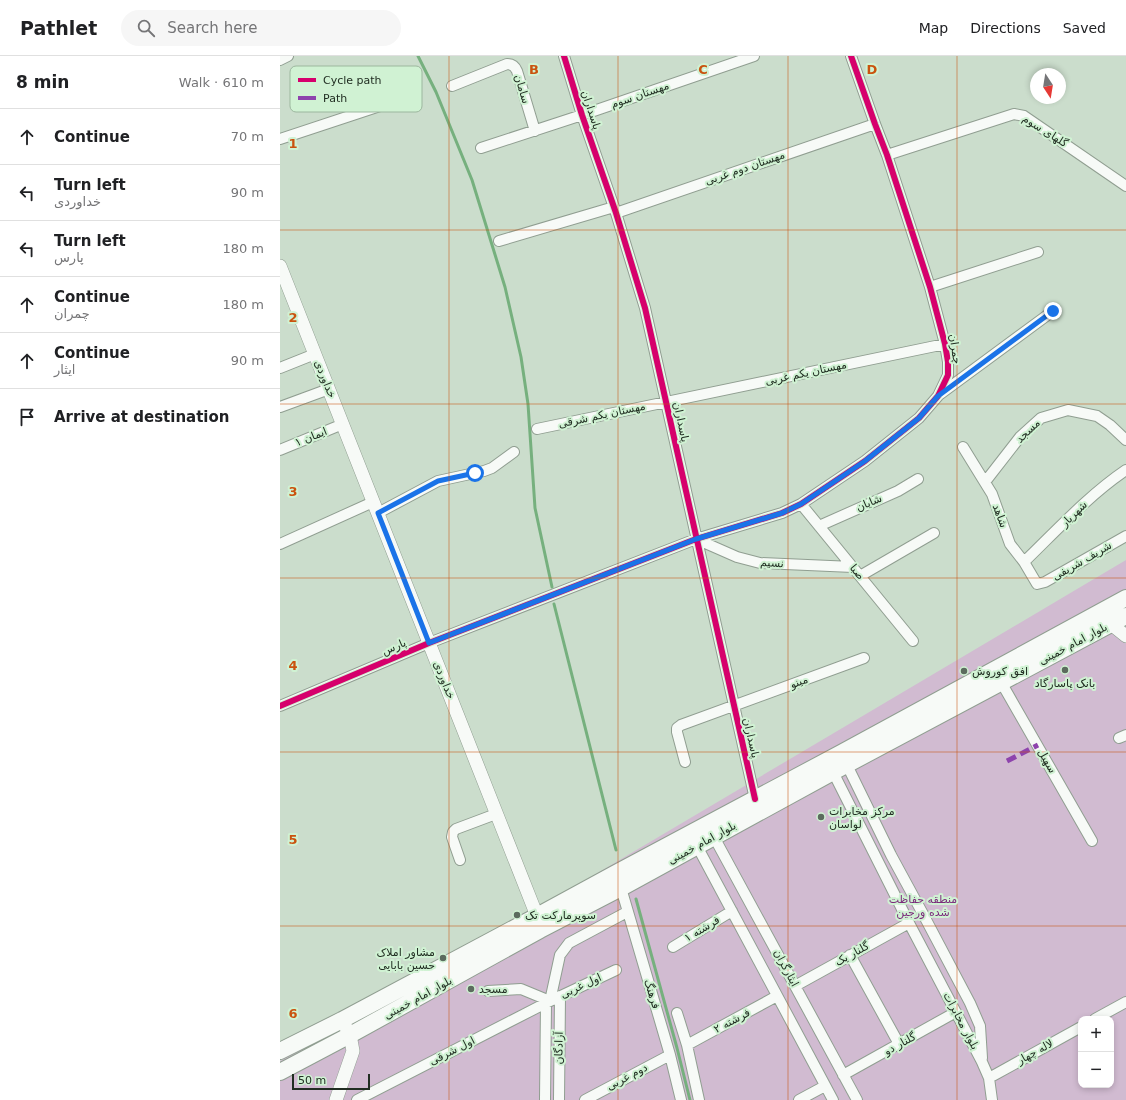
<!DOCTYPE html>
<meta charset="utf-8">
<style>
:root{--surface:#fff;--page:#f6f6f6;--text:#202124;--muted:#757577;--line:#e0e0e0}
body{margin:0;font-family:"DejaVu Sans",Vazirmatn,sans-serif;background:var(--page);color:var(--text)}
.controls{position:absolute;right:12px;bottom:12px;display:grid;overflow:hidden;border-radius:8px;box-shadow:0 2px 6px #0003}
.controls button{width:36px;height:36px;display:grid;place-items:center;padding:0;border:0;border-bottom:1px solid var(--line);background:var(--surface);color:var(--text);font:20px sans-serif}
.compass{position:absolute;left:750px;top:12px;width:36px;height:36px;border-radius:50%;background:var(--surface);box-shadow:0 2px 6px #0003;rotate:168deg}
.scale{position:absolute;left:12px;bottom:10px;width:78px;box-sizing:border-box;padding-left:4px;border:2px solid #212e22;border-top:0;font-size:11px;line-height:14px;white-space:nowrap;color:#212e22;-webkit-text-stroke:3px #d0f2d3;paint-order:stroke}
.stop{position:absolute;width:12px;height:12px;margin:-9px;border:3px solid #1a73e8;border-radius:50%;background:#fff}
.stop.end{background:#1a73e8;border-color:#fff;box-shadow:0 1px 4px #0008}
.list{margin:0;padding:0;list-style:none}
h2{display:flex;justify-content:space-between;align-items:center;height:52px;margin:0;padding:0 16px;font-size:17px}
h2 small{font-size:13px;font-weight:400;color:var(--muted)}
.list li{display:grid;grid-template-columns:26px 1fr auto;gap:12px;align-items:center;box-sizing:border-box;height:56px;padding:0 16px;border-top:1px solid var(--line)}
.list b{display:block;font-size:15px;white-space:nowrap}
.list p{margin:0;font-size:13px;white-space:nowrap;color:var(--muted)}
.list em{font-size:13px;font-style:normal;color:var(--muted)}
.icon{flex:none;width:22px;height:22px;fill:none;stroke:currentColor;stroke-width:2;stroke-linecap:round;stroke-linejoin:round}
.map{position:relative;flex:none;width:846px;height:1044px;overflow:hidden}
header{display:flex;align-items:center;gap:24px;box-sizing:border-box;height:56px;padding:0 20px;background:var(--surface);border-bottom:1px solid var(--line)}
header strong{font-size:19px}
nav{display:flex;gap:22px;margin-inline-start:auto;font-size:14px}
.search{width:280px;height:36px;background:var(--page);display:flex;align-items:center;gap:10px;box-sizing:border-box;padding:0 14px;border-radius:22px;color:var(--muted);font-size:15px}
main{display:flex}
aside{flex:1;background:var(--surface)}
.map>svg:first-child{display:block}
.green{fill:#d1bbd1;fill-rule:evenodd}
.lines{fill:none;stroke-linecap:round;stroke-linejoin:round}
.stream{stroke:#76b07e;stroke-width:3}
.minor-casing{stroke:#909e91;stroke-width:12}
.tertiary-casing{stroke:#909e91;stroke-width:14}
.primary-casing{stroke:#909e91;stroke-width:18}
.minor{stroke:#f7faf7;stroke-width:10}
.tertiary{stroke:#f7faf7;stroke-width:13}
.primary{stroke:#f7faf7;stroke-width:16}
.quiet{stroke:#8e44ad;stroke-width:5;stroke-dasharray:10 5;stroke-linecap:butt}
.cycleway-casing{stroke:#d0f2d3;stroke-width:8}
.cycleway{stroke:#d6006c;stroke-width:6}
.route{stroke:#1a73e8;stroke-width:5}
.grid{fill:none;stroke:#ca530f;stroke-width:1;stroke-opacity:0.55}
.poi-dot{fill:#5c6b5e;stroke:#d0f2d3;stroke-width:1.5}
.labels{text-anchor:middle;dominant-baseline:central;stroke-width:4;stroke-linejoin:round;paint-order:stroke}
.street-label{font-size:11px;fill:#212e22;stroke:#d0f2d3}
.poi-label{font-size:11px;fill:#212e22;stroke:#d0f2d3;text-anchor:start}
.park-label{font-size:11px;fill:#7b2b7c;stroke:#d0f2d3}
.key{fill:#d0f2d3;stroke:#9cb79e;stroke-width:1}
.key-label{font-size:11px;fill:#212e22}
.grid-label{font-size:13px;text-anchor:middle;font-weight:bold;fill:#ca530f;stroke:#d0f2d3;stroke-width:4;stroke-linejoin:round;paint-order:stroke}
</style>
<header>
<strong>Pathlet</strong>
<div class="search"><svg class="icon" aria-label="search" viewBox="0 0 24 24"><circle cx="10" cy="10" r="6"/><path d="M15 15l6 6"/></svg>Search here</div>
<nav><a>Map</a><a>Directions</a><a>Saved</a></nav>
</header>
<main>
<aside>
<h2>8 min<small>Walk · 610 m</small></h2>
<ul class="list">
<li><svg class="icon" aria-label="ahead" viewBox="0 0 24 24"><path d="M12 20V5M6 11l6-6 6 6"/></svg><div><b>Continue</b></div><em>70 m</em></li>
<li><svg class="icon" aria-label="left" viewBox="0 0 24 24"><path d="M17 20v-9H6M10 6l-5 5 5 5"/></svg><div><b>Turn left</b><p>خداوردی</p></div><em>90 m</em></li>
<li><svg class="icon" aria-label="left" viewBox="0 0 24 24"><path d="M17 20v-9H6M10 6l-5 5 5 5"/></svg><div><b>Turn left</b><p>پارس</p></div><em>180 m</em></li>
<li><svg class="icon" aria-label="ahead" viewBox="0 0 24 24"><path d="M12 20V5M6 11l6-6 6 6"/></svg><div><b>Continue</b><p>چمران</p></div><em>180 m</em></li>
<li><svg class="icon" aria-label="ahead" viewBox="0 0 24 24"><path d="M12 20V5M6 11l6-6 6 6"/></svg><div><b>Continue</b><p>ایثار</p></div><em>90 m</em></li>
<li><svg class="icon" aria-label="arrive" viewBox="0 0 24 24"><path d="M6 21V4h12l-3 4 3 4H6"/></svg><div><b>Arrive at destination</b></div></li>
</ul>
</aside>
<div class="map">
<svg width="846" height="1044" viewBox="0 0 846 1044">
<rect width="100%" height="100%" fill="#cbddcc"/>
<path class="green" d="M846,504V1044H0V1005ZM801,963H831V1029H801Z"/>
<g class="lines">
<path class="stream" d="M138,0L156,36L192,124L225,231L241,301L248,348L255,452L272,531
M274,548L336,794
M356,843L397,992L410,1044"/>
<g class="minor-casing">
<path id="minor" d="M284,0L302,59L336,157L365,252L475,743
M0,4L8,0
M172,30L227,8C232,8 235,10 237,15L255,75
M0,83L106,48
M201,92L302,59L474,0
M607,99L734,58L744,60L846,130
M336,157L595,68
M219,185L334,151
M650,231L758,196
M0,312L35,298
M659,339L773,255
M0,351L49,333
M257,373L665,288
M683,391L712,438L730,488L744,506L757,528L765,526L846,480
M0,394L63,368
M705,426L740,381L761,362L788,354L817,360L830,369L846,384
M521,448L633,585
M98,457L158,425L204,415L212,412L234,396
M539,470L618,435L638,423
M416,483L457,501L480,507L573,511
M0,488L93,446
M744,506C776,475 809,439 846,414
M580,520L654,477
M721,626L812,785
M0,650L149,587L416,483L502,457L521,448L585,405L639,362L658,340L668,319V306L665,288L650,231L607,99L595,68L571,0
M839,682L846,679
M565,705L611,799L643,858L690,947L700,970L702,1002
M405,706L397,676V672L401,669L584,602
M551,712L629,867L702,1006L709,1022L712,1044
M434,781L577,1044
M417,790L553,1044
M180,804L172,781L173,776L176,773L216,758
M341,832L390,999L401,1044
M393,891L452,855
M570,899L619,988
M515,930L629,867
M208,935L241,933L270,945L280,899L289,887L347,856
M397,957L407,989L419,1044
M815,963L846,946
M407,989L497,940
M563,1019L676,956
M709,1022L801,971
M77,1044L266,947L336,914
M265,1044L266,947
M279,1044L280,940
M305,1044L390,999
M519,1044L545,1030"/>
</g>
<g class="tertiary-casing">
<path id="tertiary" d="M0,210L257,860
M831,568L846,580
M56,1044L73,995L70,979L62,964"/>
</g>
<g class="primary-casing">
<path id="primary" d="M0,995L62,964L257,860L336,817L561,697L846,542
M0,1016L70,979L260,874L341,832L553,716L846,560"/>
</g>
<use href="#minor" class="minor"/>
<use href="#tertiary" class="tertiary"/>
<use href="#primary" class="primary"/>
<path class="quiet" d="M727,705L758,689"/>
<g class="cycleway-casing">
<path id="cycleway" d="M284,0L302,59L336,157L365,252L475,743
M0,650L149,587L416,483L502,457L521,448L585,405L639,362L658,340L668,319V306L665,288L650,231L607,99L595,68L571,0"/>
</g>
<use href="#cycleway" class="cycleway"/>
</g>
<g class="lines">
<path class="route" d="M195,417L158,425L98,457L149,587L416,483L502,457L521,448L585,405L639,362L658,340L773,255"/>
</g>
<path class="grid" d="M169,0V1044M338,0V1044M508,0V1044M677,0V1044M0,174H846M0,348H846M0,522H846M0,696H846M0,870H846"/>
<g class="poi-dot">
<circle cx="785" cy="614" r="4"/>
<circle cx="684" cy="615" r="4"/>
<circle cx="541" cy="761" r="4"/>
<circle cx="237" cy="859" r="4"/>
<circle cx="163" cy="902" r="4"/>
<circle cx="191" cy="933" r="4"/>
</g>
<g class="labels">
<g class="street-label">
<text transform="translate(242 33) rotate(73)">سامان</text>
<text transform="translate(360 39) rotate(-19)">مهستان سوم</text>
<text transform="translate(311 54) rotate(72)">پاسداران</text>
<text transform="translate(765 75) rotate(32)">گلهای سوم</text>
<text transform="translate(465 112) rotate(-19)">مهستان دوم غربی</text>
<text transform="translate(675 293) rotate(81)">چمران</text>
<text transform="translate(526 317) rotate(-12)">مهستان یکم غربی</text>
<text transform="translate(45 323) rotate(68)">خداوردی</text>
<text transform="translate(322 359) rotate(-12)">مهستان یکم شرقی</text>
<text transform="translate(401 366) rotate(78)">پاسداران</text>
<text transform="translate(748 375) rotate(-44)">مسجد</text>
<text transform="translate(31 381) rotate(-22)">ایمان ۱</text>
<text transform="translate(589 447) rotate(-23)">شایان</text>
<text transform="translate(794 458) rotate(-44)">شهریار</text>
<text transform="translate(720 460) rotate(70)">شاهد</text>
<text transform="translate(802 505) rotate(-30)">شریف شریفی</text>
<text transform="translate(492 507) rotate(4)">نسیم</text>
<text transform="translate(577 516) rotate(51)">صبا</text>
<text transform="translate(793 588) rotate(-28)">بلوار امام خمینی</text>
<text transform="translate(114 591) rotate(-23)">پارس</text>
<text transform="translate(164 624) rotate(68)">خداوردی</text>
<text transform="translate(519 626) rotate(-20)">مینو</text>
<text transform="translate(471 682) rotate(77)">پاسداران</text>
<text transform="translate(767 705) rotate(60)">سهیل</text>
<text transform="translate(422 787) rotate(-29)">بلوار امام خمینی</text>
<text transform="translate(422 873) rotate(-31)">فرشته ۱</text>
<text transform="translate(572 898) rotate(-29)">گلنار یک</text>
<text transform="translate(506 912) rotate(62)">ایثارگران</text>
<text transform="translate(301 930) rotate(-25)">اول غربی</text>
<text transform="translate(372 938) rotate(73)">فرهنگ</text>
<text transform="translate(138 942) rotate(-29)">بلوار امام خمینی</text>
<text transform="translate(452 965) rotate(-28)">فرشته ۲</text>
<text transform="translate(681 965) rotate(62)">بلوار مخابرات</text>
<text transform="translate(620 988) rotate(-29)">گلنار دو</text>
<text transform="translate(279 992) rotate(-89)">آزادگان</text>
<text transform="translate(172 995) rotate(-27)">اول شرقی</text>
<text transform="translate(755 996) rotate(-29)">لاله چهار</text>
<text transform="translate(347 1021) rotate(-28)">دوم غربی</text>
</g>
<g class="poi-label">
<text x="692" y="615">افق کوروش</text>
<text x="785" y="627" text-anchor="middle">بانک پاسارگاد</text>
<text x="549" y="755">مرکز مخابرات<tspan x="549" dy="13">لواسان</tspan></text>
<text x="245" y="859">سوپرمارکت تک</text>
<text x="155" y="896" text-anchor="end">مشاور املاک<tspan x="155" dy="13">حسین بابایی</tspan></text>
<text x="199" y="933">مسجد</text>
</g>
<g class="park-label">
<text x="643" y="843">منطقه حفاظت<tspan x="643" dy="13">شده ورجین</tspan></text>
</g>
</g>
<rect x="10" y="10" width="132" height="46" rx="6" class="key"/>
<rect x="18" y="22" width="18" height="4" fill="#d6006c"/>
<rect x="18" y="40" width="18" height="4" fill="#8e44ad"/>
<g class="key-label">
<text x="43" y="28">Cycle path</text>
<text x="43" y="46">Path</text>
</g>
<g class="grid-label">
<text x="254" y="18">B</text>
<text x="423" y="18">C</text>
<text x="592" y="18">D</text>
<text x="13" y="92">1</text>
<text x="13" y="266">2</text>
<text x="13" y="440">3</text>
<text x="13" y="614">4</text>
<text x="13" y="788">5</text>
<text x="13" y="962">6</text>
</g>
</svg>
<div class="controls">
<button>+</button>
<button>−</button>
</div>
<svg class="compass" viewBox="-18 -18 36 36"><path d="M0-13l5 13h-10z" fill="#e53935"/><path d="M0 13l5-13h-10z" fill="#757577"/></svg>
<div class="scale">50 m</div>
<div class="stop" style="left:195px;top:417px"></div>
<div class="stop end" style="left:773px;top:255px"></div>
</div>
</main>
